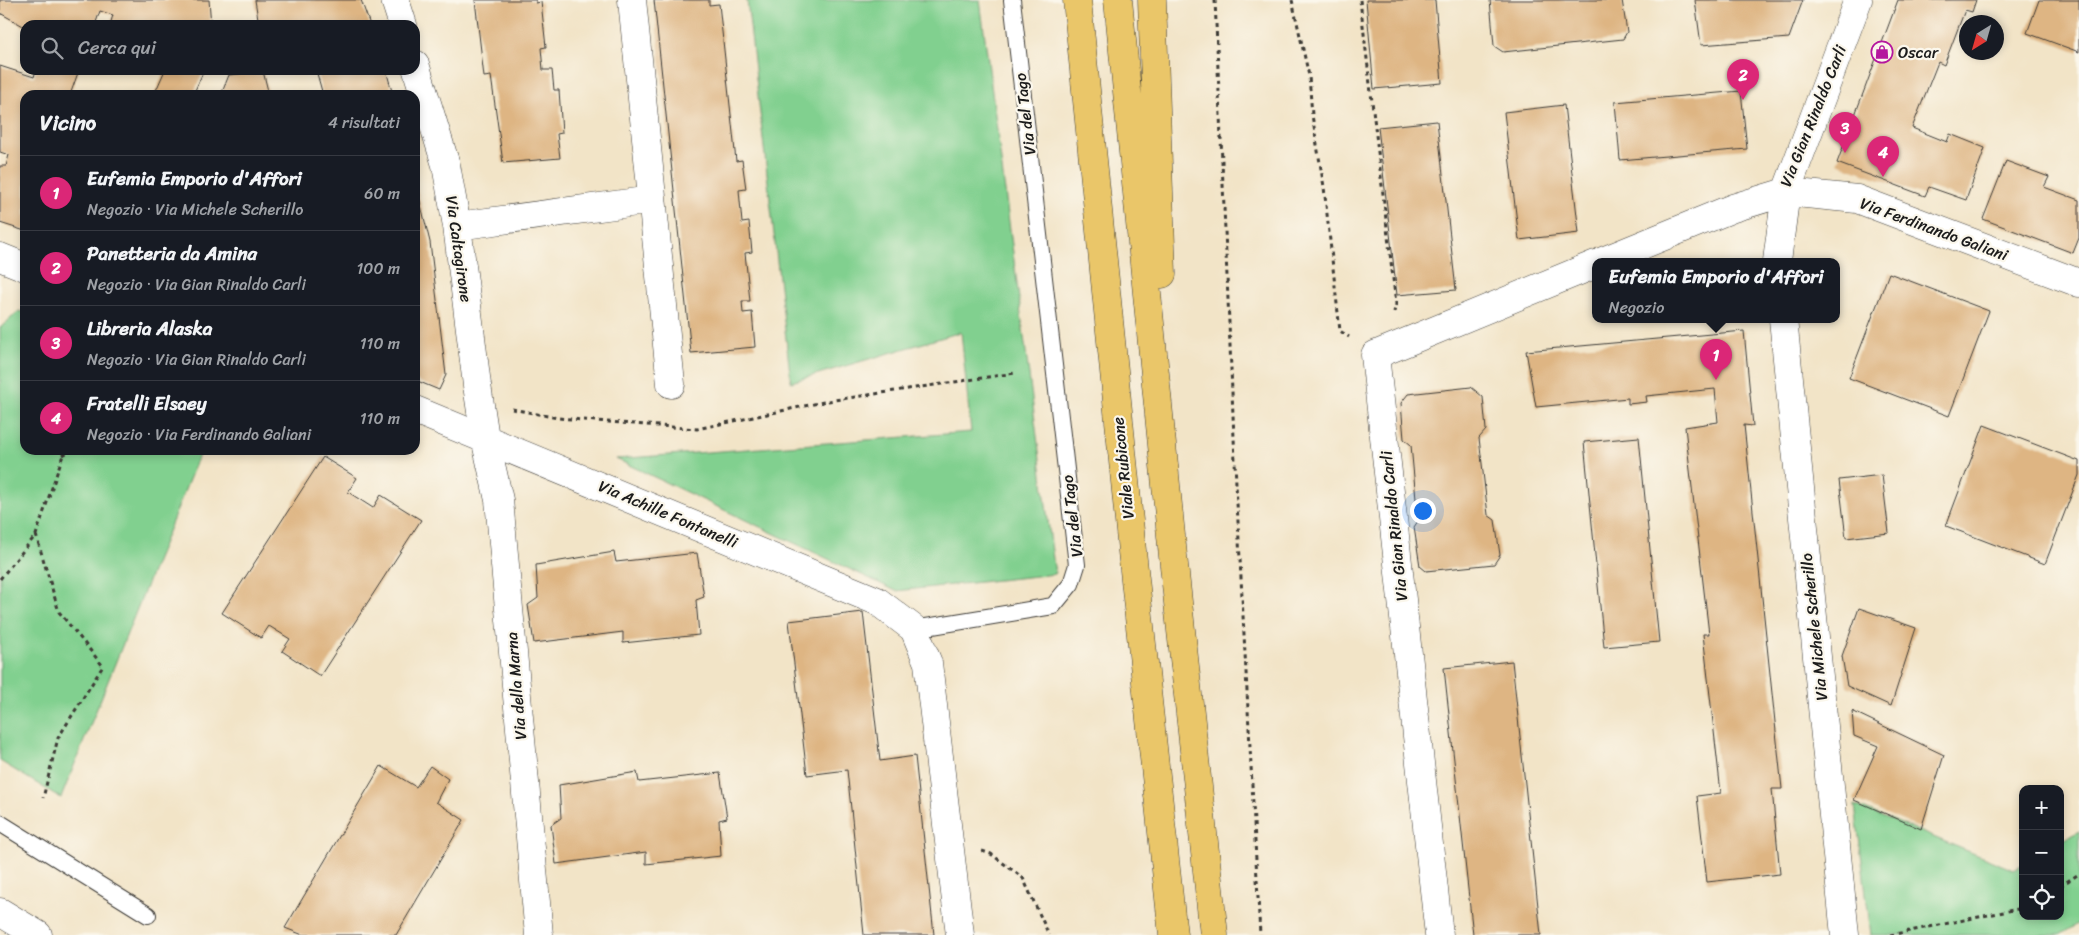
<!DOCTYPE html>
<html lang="it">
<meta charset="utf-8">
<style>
:root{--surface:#171b24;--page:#20242c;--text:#f1f3f6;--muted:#9ea1a6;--line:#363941;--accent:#db2777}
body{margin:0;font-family:Sriracha,sans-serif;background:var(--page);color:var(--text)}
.controls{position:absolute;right:15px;bottom:15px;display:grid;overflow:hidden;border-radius:10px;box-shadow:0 2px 8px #0003}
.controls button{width:45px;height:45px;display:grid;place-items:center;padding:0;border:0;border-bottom:1px solid var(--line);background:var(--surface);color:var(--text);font:25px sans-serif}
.compass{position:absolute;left:1959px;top:15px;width:45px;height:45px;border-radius:50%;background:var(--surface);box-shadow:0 2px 8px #0003;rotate:217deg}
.you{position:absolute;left:1422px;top:510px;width:18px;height:18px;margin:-12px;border:4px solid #fff;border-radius:50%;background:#1a73e8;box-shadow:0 0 0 8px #1a73e833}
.badge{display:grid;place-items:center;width:32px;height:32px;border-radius:50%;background:var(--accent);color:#fff;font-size:16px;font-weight:700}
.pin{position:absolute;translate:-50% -41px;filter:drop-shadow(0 1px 2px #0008)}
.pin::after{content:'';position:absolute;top:26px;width:18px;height:15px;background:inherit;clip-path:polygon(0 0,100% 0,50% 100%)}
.popup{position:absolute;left:1592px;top:258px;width:248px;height:65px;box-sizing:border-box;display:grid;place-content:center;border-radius:10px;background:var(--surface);filter:drop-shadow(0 1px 4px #0005);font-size:16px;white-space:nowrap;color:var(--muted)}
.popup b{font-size:19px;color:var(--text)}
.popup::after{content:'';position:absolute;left:50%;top:100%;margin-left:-10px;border:10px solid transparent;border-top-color:var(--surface)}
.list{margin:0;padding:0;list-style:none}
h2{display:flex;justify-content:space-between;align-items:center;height:65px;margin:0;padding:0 20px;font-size:21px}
h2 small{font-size:16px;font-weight:400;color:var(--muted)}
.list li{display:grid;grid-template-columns:32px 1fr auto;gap:15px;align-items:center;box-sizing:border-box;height:75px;padding:0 20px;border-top:1px solid var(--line)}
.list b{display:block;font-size:19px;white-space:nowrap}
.list p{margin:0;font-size:16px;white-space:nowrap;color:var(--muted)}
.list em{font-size:16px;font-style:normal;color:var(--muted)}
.icon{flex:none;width:28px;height:28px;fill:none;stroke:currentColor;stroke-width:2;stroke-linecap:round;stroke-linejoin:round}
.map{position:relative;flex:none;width:2079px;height:935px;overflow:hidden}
.search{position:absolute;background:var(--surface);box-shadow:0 2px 8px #0003;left:20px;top:20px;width:400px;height:55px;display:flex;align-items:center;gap:12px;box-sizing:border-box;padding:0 18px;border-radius:15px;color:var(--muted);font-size:19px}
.panel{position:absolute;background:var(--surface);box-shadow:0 2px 8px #0003;left:20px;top:90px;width:400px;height:365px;border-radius:15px}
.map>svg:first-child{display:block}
.green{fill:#81d08f;stroke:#4e7656}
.building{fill:#deb583}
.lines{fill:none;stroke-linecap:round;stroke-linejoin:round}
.service-casing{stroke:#3c3a36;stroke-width:18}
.minor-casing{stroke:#3c3a36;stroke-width:29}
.trunk-casing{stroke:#3c3a36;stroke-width:29}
.path{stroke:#3c3a36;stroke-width:3;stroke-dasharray:4 4;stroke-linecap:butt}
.service{stroke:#fff;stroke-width:16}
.minor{stroke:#fff;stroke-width:28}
.trunk{stroke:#eac669;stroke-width:28}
.labels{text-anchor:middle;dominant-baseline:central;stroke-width:4.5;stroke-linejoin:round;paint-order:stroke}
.poi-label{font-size:16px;fill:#1c1c1c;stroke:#fbf7ec;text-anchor:start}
.street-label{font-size:16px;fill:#1c1c1c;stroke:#fbf7ec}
</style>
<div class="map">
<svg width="2079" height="935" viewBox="0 0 2079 935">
<rect width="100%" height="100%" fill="#fbf7ec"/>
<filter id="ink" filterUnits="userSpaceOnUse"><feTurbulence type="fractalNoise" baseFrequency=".02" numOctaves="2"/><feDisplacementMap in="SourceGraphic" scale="10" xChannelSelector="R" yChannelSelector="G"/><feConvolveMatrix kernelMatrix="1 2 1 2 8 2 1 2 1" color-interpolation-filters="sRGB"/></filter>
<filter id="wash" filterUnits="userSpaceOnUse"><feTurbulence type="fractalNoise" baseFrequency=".0096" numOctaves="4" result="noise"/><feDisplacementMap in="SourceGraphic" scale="20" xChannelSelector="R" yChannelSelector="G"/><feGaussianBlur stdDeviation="1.12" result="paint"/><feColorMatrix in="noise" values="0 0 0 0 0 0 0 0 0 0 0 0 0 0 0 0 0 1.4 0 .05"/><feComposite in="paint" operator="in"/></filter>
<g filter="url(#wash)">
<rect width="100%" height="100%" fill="#f2e4c7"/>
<path class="green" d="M747,0H980L1055,574L896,591L616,459L971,432L961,332L791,382Z
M19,311L25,313V450H201L61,798L0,761V328Z
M1855,805L2014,870L2023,865V916H2060V842L2079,831V923L2060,935H1871Z"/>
<g id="blocks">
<path class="building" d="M0,0H209L211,25H110L113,15L100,11L95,25H25V27L0,13Z
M255,0H361L370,25H259Z
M475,0H536V3L541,2L546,47L541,48L543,70H552L554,90H559L562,133L557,134L560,158L503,163L491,76L484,77Z
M654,0H709V5L719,4L736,161L742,160L746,189L739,190L742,223L749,222L752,252L745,253L750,301H742L743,313L752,312L755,347L691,353Z
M1366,0H1435L1442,83L1374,89Z
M1490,0H1622L1627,32L1623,39L1503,52L1494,46Z
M1695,0H1803L1789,38L1701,45Z
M1898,0H1976L1972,12L1965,10L1944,65L1938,62L1912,128L1947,142L1950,134L1985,148L1966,200L1929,187L1925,196L1837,163Z
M2039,0H2079V52L2027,33Z
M0,66L34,77L36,70H79L70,95H25V231L0,223V166H6L9,155L0,152Z
M165,70H204L193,95H154Z
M316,70H386L393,95H323Z
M263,71L269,95H221L229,75Z
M1741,91L1747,149L1620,160L1615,102Z
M1564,105L1579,233L1519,240L1504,112Z
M1437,121L1456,290L1397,295L1378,127Z
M2006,161L2049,177L2044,187L2079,200V238L2073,253L1983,219Z
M415,181L430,242L446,375L439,390L415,380Z
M1889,273L1989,311L1949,416L1849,378Z
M1744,331L1753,426L1744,425L1782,789H1772L1780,874L1707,882L1697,796L1721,793L1703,634H1709L1685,427L1718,422L1715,389L1646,396L1647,402L1628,404V398L1536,407L1526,351Z
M1471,387L1483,397L1486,430L1479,438L1488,515L1495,520L1500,555L1494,564L1426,571L1420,566L1414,527L1418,521L1411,445L1404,439L1401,403L1408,394Z
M1984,425L2079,461V475L2045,564L1946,526Z
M1639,437L1659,642L1604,647L1584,442Z
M323,457L357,478L348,492L373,508L381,495L421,520L320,676L282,651L290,639L269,626L261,638L222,613Z
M1882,475L1889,533L1846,538L1839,480Z
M614,552L616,562L697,553L704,597L696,600L699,635L623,643V632L534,643L528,605L538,598L536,565Z
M1859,608L1916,628L1891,706L1847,686L1842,656Z
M863,612L880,761L915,756L934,935H864L847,770L807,775L789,621Z
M1512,661L1541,935H1473L1444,668Z
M1852,711L1944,755L1921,829L1854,800L1878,746L1854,736Z
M381,766L416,787L430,766L448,779L436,802L464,820L396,935H303L285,928Z
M637,772L639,782L720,773L727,818L719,820L721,856L646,864V852L556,864L551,825L561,818L559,785Z"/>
</g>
</g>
<g filter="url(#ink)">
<use href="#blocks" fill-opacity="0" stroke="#3c3a36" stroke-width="1"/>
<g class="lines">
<g class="service-casing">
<path id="service" d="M914,629L1053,606L1071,584L1077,565L1012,0
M0,823L148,915"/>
</g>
<g class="minor-casing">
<path id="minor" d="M395,0L403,25
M632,0L671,384
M415,64L446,165L457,226L477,385L485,438L499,500L539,935
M457,226L652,200
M0,257L25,267
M1603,261L1733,208L1786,192L1857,199L2079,283
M1777,261L1786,192L1858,0
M1783,319L1845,935
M415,410L877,601L914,629L928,663L960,935
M0,912L38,935
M1439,935L1375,355L1596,264"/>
</g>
<g class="trunk-casing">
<path id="trunk" d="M1077,0L1132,551L1173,935
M1118,0L1173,556L1214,935
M1152,0L1162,274"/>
</g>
<path class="path" d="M1215,0L1236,484L1260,935
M1292,0L1309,76L1312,115L1324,187L1340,331L1349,337
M1360,0L1396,304L1394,312
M512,409L558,418L697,429L828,401L1015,373
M63,455L71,450
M36,535L59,612L103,666L58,738L43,798
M0,579L36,535L63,455L61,450
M982,851L991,854L1023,878L1049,935
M2060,886L2079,874
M1890,935L2023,908"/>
<use href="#service" class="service"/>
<use href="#minor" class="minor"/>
<use href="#trunk" class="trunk"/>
</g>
</g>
<defs>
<g id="shop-ring" transform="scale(1.125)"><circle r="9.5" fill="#fbf7ec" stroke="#b5179e" stroke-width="1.5"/><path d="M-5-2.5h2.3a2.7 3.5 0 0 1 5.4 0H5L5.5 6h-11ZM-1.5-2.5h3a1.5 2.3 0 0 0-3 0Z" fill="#b5179e"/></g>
</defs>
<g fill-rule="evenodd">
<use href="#shop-ring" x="1882" y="52"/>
</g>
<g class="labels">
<g class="poi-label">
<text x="1898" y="52">Oscar</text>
</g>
<g class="street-label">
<text transform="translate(1025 114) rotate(-97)">Via del Tago</text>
<text transform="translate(1813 116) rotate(-68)">Via Gian Rinaldo Carli</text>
<text transform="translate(1934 229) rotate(20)">Via Ferdinando Galiani</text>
<text transform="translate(459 249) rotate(82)">Via Caltagirone</text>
<text transform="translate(1123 468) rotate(-96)">Viale Rubicone</text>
<text transform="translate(668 514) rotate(23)">Via Achille Fontanelli</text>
<text transform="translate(1072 516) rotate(-97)">Via del Tago</text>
<text transform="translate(1394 526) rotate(-96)">Via Gian Rinaldo Carli</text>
<text transform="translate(1814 627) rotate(-96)">Via Michele Scherillo</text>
<text transform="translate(516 686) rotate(-95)">Via della Marna</text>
</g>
</g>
</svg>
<div class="controls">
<button>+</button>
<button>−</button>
<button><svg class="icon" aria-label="locate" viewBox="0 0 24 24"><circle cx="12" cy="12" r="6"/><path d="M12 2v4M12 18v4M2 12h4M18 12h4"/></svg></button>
</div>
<svg class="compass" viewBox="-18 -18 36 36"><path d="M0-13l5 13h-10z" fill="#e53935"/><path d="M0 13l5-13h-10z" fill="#9ea1a6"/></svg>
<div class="you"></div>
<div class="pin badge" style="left:1716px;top:380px">1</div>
<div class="popup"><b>Eufemia Emporio d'Affori</b>Negozio</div>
<div class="pin badge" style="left:1743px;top:100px">2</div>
<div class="pin badge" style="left:1845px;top:153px">3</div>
<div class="pin badge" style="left:1883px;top:177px">4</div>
<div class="search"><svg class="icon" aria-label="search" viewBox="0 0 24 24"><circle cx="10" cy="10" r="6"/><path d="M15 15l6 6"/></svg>Cerca qui</div>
<section class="panel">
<h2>Vicino<small>4 risultati</small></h2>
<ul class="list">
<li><span class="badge">1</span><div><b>Eufemia Emporio d'Affori</b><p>Negozio · Via Michele Scherillo</p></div><em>60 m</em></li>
<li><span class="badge">2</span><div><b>Panetteria da Amina</b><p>Negozio · Via Gian Rinaldo Carli</p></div><em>100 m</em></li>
<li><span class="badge">3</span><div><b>Libreria Alaska</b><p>Negozio · Via Gian Rinaldo Carli</p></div><em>110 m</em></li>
<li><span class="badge">4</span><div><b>Fratelli Elsaey</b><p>Negozio · Via Ferdinando Galiani</p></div><em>110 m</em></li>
</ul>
</section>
</div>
